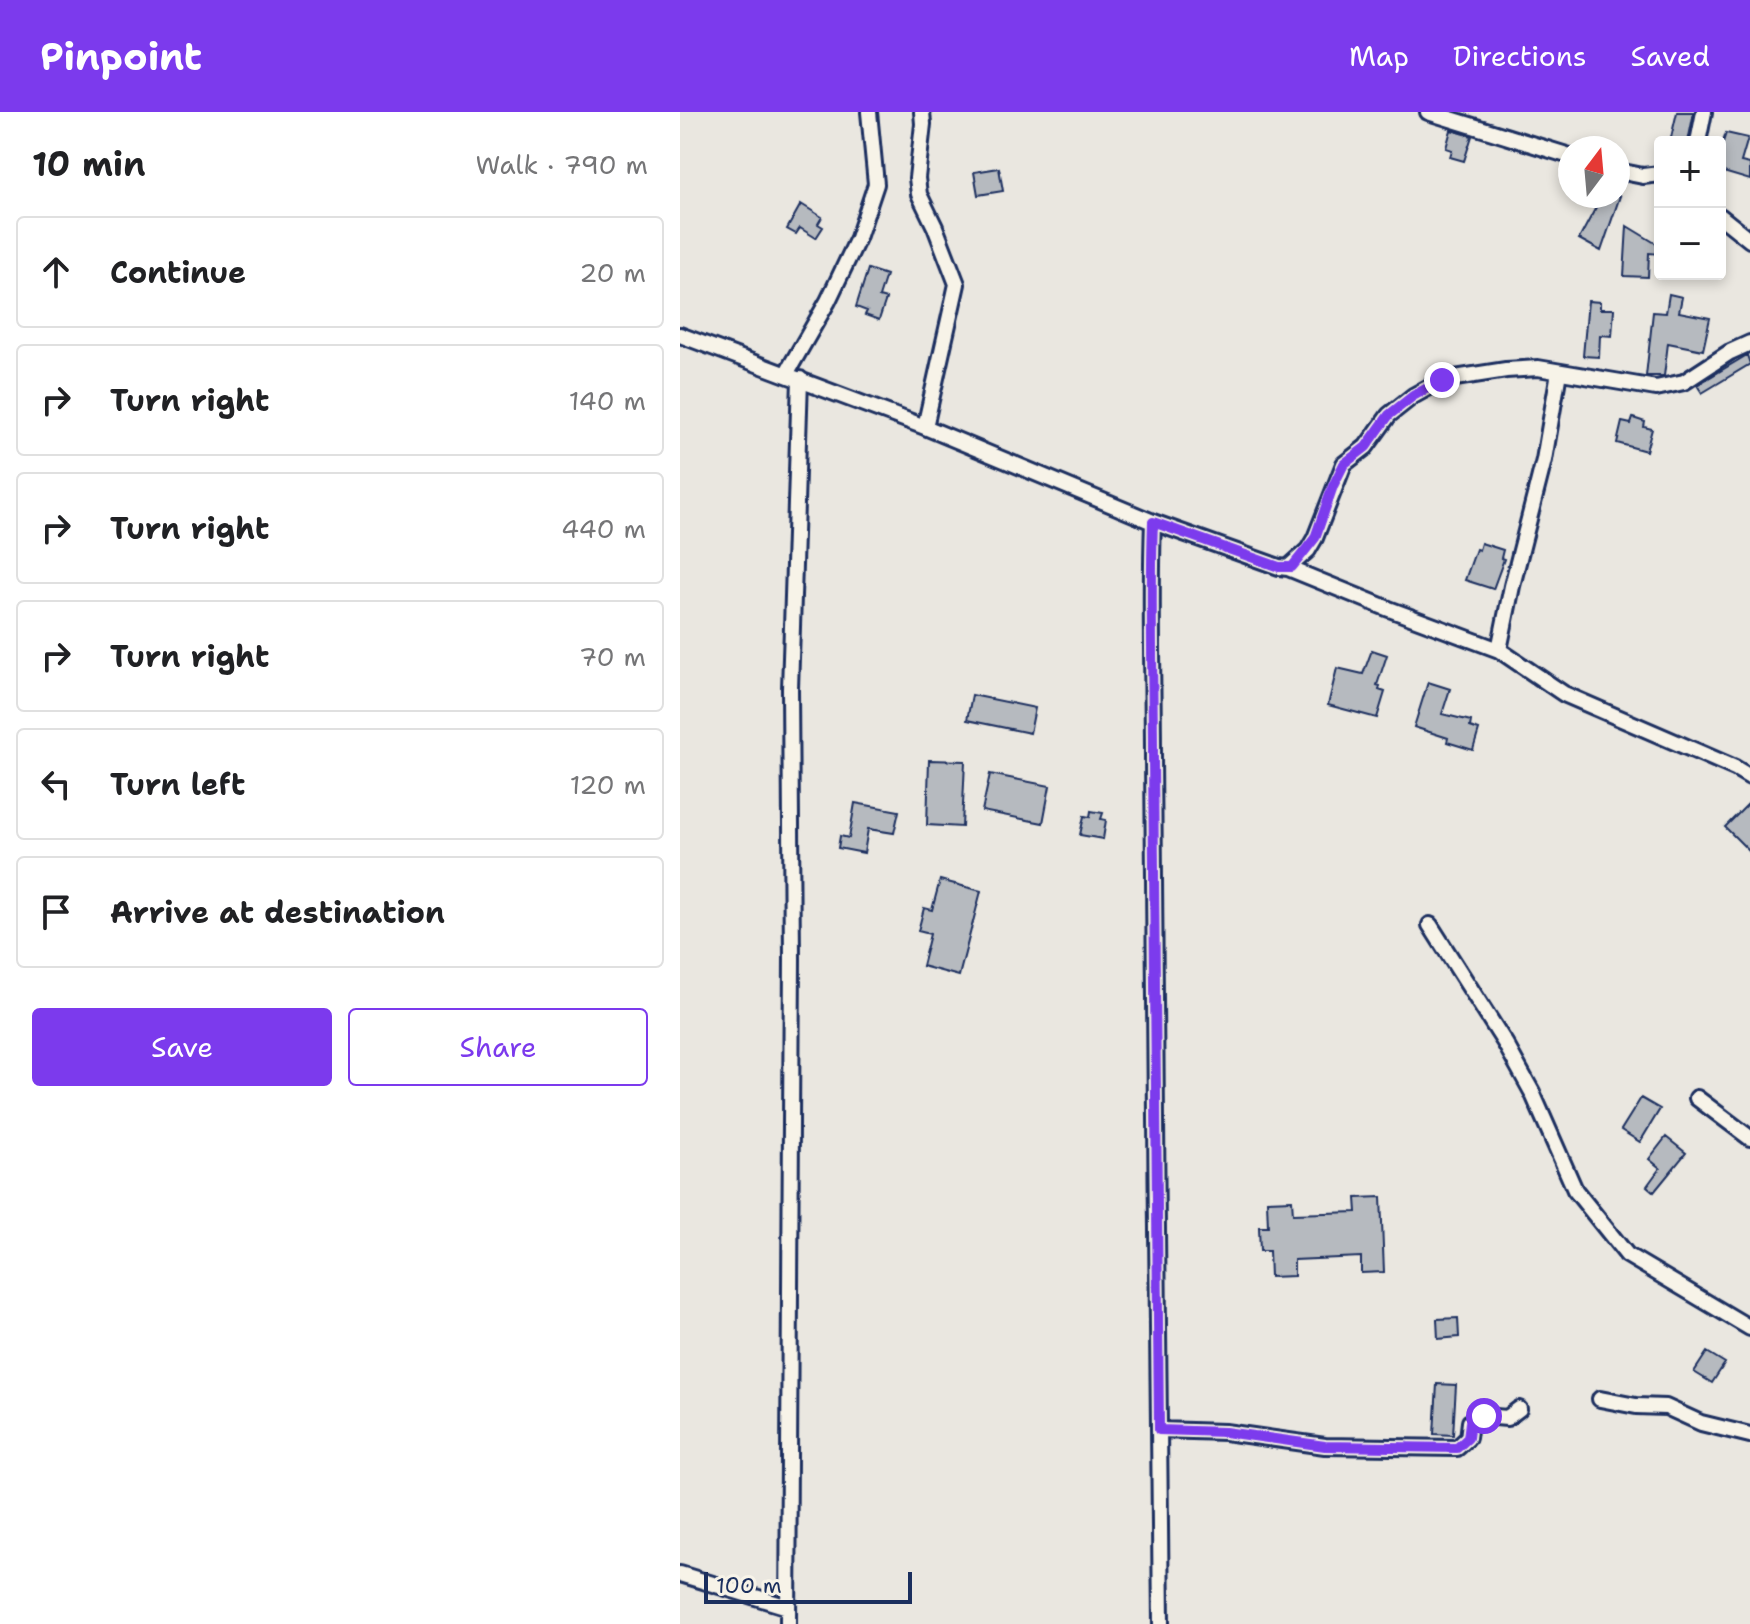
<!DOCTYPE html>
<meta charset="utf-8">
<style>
:root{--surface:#fff;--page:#f2f2f2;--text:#202124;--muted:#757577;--line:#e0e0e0;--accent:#7c3aed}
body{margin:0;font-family:"Shantell Sans",sans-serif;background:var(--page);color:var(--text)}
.controls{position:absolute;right:24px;top:24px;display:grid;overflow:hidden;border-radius:8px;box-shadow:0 4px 12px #0003}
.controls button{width:72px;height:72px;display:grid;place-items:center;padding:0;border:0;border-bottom:2px solid var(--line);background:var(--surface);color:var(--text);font:40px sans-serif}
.compass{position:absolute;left:878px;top:24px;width:72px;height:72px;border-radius:50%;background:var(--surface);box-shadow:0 4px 12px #0003;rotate:16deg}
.scale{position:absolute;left:24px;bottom:20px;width:208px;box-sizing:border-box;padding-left:8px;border:4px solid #1b2f5e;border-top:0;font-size:22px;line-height:28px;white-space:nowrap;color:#1b2f5e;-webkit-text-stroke:6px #f7f3e8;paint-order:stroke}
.stop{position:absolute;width:24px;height:24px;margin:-18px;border:6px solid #7c3aed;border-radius:50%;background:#fff}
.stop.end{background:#7c3aed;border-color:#fff;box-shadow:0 2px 8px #0008}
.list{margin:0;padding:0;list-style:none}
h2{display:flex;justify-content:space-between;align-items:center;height:104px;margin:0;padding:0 32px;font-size:34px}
h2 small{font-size:26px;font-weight:400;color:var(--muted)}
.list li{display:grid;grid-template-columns:52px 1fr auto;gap:24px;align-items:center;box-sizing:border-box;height:112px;margin:0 16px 16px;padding:0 16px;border:2px solid var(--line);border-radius:8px}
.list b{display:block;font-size:30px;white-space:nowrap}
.list em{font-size:26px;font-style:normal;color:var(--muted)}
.actions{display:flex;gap:16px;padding:24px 32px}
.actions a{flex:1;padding:18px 0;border:2px solid var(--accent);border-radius:8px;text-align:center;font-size:28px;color:var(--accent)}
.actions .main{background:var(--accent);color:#fff}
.icon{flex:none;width:44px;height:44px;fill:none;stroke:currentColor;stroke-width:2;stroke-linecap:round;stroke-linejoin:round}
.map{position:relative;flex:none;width:1070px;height:1512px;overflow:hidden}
header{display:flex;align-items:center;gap:48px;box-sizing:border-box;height:112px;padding:0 40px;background:var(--accent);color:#fff}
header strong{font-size:38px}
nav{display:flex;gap:44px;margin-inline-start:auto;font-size:28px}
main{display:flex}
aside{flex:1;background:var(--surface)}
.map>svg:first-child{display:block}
.building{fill:#b6babf;stroke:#1b2f5e;stroke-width:2}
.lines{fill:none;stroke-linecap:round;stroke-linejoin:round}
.minor-casing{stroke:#1b2f5e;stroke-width:20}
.minor{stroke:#f7f3e8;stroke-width:14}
.route{stroke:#7c3aed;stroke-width:10}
</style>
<header>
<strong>Pinpoint</strong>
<nav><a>Map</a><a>Directions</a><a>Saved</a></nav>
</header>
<main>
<aside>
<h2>10 min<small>Walk · 790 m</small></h2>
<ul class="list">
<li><svg class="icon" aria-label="ahead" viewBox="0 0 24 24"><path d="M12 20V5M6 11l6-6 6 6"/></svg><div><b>Continue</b></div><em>20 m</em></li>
<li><svg class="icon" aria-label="right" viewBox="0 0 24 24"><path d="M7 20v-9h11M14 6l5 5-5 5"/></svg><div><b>Turn right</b></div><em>140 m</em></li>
<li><svg class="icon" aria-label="right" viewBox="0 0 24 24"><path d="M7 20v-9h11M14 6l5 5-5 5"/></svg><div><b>Turn right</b></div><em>440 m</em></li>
<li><svg class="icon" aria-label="right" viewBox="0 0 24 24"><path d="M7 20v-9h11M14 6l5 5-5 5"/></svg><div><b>Turn right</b></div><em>70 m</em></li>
<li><svg class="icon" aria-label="left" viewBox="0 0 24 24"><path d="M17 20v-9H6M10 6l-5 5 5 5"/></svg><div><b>Turn left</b></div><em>120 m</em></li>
<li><svg class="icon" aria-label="arrive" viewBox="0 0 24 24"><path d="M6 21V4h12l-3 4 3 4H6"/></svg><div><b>Arrive at destination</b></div></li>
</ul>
<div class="actions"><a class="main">Save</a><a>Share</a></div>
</aside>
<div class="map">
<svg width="1070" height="1512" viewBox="0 0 1070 1512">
<rect width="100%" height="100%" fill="#eae7e0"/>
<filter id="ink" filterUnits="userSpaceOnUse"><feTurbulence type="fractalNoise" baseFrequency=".0125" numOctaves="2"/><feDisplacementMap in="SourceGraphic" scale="16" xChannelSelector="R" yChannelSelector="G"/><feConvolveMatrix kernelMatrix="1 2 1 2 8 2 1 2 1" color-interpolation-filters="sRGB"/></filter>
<g filter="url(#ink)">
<path class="building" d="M997,0H1014L1008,30H990Z
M771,18L792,24L784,49L770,45L772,38L766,36Z
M1046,21L1068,26L1061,50L1070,52V68L1040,59V39Z
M319,56L323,79L298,83L294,60Z
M922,84H940L921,139L899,127Z
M121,92L142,105L138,112L143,115L136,126L120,116L116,122L107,117Z
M947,114L980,134V142L969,141L968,165L944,164Z
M188,157L206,163L199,185L206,187L199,208L185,203L187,199L176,195Z
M989,182L1002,185L999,200L1030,206L1023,238L988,231L984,264H966L973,200L986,201Z
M908,189L920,190V197H934L932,224L920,223L919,245L903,244Z
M1067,243L1070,252L1022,281L1017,273Z
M953,306L965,310L964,315L972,317L966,339L937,331L942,310L951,312Z
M801,431L823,438L821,446L824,447L813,477L785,468L796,437L799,438Z
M692,538L707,543L697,573L700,574L699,578L705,580L697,606L648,593L657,556L683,562Z
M748,570L770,577L762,602L791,609L790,615L799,618L793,638L767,630L768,626L734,615Z
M292,583L355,596L350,621L287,608Z
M249,648L285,649L282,715L247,713Z
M310,662L370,674L363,711L302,699Z
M1070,690V740L1045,715Z
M175,691L219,699L214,721L188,717L184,741L158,736L160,724L169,726Z
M411,699L423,701L421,707L426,708L423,727L400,723L404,704L410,705Z
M260,768L301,779L279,864L242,854L250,822L238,819L244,796L252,798Z
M961,986L980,997L960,1030L941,1018Z
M986,1025L1006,1041L974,1080L967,1074L980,1056L969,1047Z
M701,1085L704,1160L681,1161V1145L614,1148V1164L590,1165L589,1139H580L579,1115H588L587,1089L612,1088L613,1102L677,1100L676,1086Z
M778,1206L779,1225L758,1227L757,1207Z
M1027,1240L1045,1251L1032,1271L1014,1260Z
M757,1272L776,1273L773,1323L754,1322Z"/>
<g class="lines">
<g class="minor-casing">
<path id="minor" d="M242,0L243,12L237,66L239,82L255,115L277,172L245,315
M748,0L890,44
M1018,30L1024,0
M938,59L963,64L980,62
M1040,104L1070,128
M0,223L245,315L473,410L599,455L608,456L628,438L635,426L664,352L686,335L709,303L733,284L762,268L826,258L858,256L976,276L1004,270L1050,240L1070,231
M106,262L148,189L178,126L196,72L189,0
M473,410C470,488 473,567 473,646C473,935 480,1223 481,1512
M608,456L709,497L819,538L884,582L1055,656L1070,665
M819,538L832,474L864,348L879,260
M750,813L825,931L852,980L895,1078L947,1143L1070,1216
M1017,986L1070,1026
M920,1287L956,1294L986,1295L1021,1311L1070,1323
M479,1318L545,1320L645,1334L777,1336L788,1326L790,1310L804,1304L827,1306L839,1297
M0,1462L108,1495
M108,1512L112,846L110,577L120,267"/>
</g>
<use href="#minor" class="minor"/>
</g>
</g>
<g class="lines" filter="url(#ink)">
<path class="route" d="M762,268L733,284L709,303L686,335L664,352L653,374L635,426L612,455H599L473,410C470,488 473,567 473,646C473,870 476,1094 479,1318L545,1320L645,1334L777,1336L788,1326L790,1310L804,1304"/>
</g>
</svg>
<div class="controls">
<button>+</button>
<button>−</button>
</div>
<svg class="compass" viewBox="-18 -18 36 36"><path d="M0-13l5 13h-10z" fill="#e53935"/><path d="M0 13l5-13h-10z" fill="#757577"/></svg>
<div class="scale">100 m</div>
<div class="stop" style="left:804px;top:1304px"></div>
<div class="stop end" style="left:762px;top:268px"></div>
</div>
</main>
